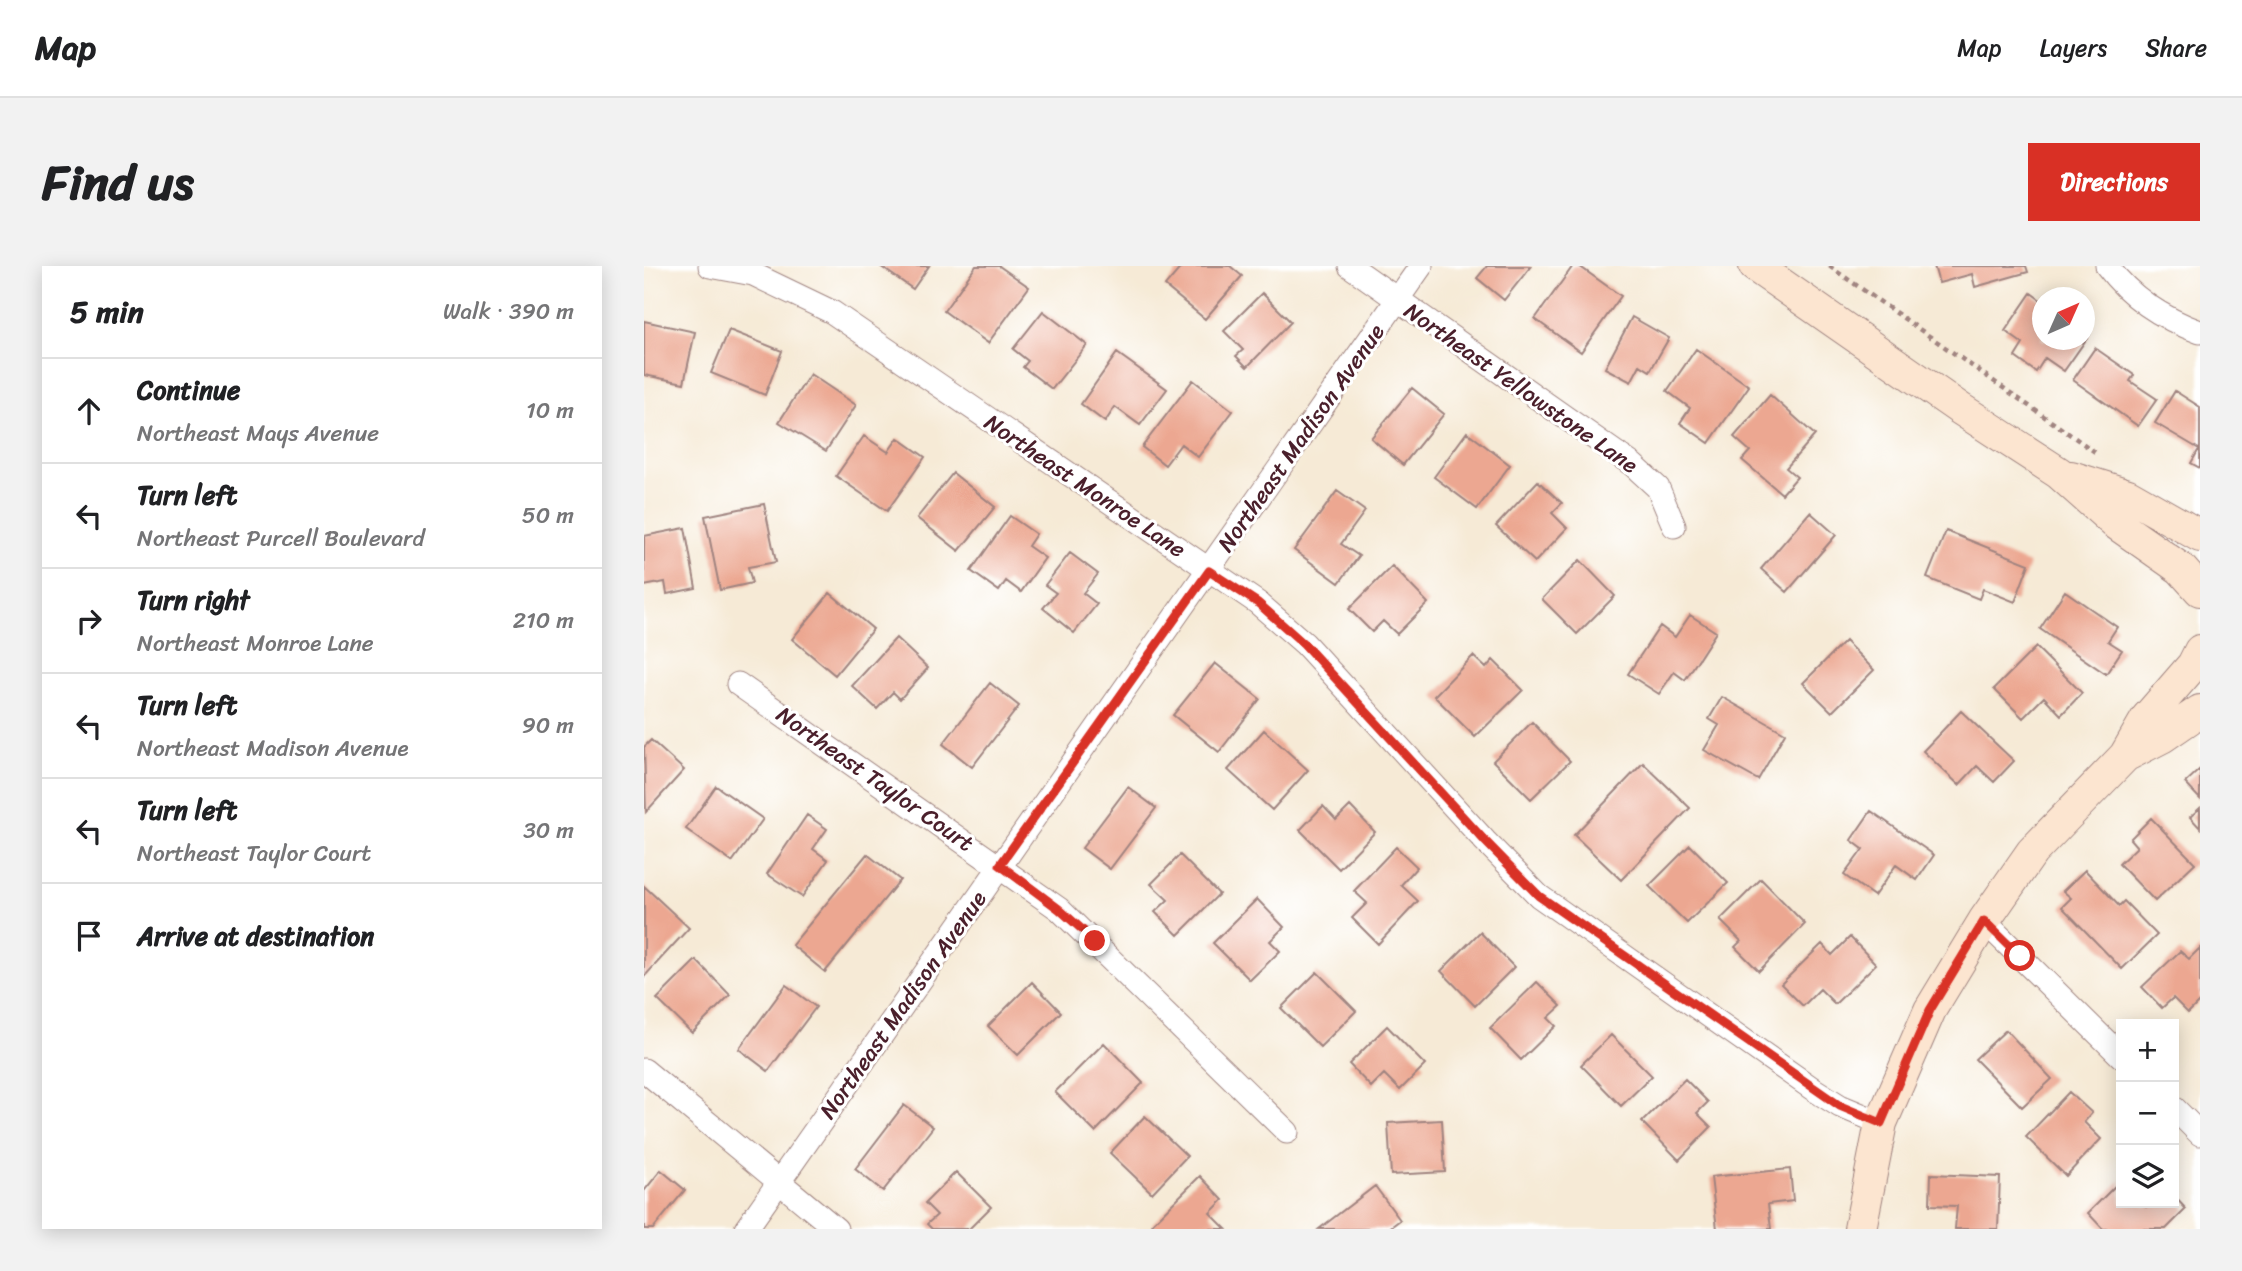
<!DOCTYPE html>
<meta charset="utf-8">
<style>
:root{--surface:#fff;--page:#f2f2f2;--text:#202124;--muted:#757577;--line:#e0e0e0;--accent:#d93025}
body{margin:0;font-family:Sriracha,sans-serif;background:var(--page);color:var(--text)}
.controls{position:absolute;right:21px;bottom:21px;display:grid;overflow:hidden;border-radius:0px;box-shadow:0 4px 18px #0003}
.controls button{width:63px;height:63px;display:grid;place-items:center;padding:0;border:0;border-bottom:2px solid var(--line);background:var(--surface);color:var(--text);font:35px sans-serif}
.compass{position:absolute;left:1388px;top:21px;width:63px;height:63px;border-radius:50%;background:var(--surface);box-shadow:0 4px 18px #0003;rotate:45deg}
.stop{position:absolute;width:21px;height:21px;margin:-16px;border:5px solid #d93025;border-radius:50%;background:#fff}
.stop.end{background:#d93025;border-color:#fff;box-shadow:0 2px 7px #0008}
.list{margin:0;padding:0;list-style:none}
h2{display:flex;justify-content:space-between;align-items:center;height:91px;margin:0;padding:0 28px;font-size:30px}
h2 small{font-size:23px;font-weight:400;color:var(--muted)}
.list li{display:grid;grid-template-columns:46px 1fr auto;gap:21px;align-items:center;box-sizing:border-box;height:105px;padding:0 28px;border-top:2px solid var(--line)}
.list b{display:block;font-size:26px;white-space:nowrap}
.list p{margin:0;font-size:23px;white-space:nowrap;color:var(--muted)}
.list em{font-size:23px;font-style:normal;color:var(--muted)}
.icon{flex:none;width:38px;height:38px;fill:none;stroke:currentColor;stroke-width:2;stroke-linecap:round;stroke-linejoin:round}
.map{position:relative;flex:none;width:1556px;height:963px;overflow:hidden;border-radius:0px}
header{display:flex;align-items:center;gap:42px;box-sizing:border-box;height:98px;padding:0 35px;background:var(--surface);border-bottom:2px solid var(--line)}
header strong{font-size:33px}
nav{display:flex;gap:38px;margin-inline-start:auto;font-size:24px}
.intro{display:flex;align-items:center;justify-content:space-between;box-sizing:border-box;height:168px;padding:0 42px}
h1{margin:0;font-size:49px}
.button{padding:18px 32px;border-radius:0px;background:var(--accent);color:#fff;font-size:24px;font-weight:700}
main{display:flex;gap:42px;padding:0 42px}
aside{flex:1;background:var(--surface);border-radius:0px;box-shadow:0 4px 18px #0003}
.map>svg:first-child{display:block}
.building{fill:#eca791}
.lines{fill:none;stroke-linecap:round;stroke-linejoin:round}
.street-casing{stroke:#a08480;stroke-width:25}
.secondary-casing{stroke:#a08480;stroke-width:34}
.path{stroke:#a08480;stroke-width:4.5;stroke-dasharray:5 5;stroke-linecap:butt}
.street{stroke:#fff;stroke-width:23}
.secondary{stroke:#fce5d0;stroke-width:32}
.route{stroke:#d93025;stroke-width:9}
.labels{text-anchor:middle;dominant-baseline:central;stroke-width:6;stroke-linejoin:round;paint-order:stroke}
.street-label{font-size:23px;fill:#4a1f2b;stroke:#fff}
</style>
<header>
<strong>Map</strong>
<nav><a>Map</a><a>Layers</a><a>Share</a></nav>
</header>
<div class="intro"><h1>Find us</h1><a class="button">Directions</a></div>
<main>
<aside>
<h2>5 min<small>Walk · 390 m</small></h2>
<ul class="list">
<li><svg class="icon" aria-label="ahead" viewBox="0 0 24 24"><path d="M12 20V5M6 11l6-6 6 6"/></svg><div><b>Continue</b><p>Northeast Mays Avenue</p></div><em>10 m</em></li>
<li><svg class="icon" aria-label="left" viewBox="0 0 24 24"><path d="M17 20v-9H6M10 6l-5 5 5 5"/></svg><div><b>Turn left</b><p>Northeast Purcell Boulevard</p></div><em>50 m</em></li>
<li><svg class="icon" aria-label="right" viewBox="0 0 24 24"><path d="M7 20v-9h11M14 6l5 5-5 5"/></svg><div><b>Turn right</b><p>Northeast Monroe Lane</p></div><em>210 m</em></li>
<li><svg class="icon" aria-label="left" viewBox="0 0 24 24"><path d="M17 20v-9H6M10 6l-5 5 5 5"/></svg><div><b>Turn left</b><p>Northeast Madison Avenue</p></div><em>90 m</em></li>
<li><svg class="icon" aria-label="left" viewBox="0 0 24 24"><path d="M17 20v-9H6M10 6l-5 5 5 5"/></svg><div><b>Turn left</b><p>Northeast Taylor Court</p></div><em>30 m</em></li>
<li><svg class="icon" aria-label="arrive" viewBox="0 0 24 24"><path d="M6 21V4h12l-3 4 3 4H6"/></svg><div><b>Arrive at destination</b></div></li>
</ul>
</aside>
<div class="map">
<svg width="1556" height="963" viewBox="0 0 1556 963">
<rect width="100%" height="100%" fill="#fff"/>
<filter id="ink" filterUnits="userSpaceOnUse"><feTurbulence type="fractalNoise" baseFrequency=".0143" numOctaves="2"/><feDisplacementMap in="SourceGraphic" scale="14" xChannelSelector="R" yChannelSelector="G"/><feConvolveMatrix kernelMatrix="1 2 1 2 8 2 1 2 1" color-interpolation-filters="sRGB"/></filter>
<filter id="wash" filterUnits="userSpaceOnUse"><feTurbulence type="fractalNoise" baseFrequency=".00686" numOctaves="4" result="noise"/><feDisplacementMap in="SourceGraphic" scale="28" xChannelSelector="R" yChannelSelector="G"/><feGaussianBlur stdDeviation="1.57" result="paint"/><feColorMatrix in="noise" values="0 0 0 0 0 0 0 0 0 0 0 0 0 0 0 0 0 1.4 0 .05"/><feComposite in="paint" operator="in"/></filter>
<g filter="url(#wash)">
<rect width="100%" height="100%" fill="#f6ead6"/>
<g id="blocks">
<path class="building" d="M236,0H285L269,23Z
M332,0H355L385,21L344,77L300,45Z
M538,0H586L598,10L561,53L521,20Z
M843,0H887L860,34L833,12Z
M929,0H935L977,30L937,86L891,53Z
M1290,0H1382L1384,6L1331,21L1328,8L1295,17Z
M618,27L647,56L603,101L592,90L599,84L580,65Z
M1387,27L1398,35V74H1440V64L1446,68L1420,105L1401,92L1392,106L1371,91L1379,78L1361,65Z
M399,45L443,79L408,123L379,101L384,95L369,83Z
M988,51L1025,72L1006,105L996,99L987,116L961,102Z
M0,55L51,66L40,117L0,109Z
M85,64L138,85L121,129L67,107Z
M1451,82L1490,109L1486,115L1513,133L1494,160L1429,114Z
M1052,83L1105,120L1065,177L1036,157L1046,142L1023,125Z
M473,87L523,123L496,159L471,141L461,156L437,138Z
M166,108L212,139L182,185L135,156Z
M549,114L589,145L554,191L537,178L521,199L498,181Z
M768,122L800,148L759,199L727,172Z
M1531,125L1556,141V202L1547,197L1555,183L1511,157Z
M1126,129L1171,169L1142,202L1153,211L1138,228L1098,194L1106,185L1090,171Z
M823,166L866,199L833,243L790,211Z
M220,170L244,186L254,172L281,191L243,245L192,210Z
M309,207L351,241L315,285L273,252Z
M894,215L918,237L908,247L923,262L891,296L852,260Z
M693,225L721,245L697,278L715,290L695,317L650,284Z
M120,238L132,296L104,301L108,317L76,324L61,250Z
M1166,246L1192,269L1143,326L1117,303Z
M366,250L392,268L384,280L401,292L377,326L362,315L355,325L327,305Z
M41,262L52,322L23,328L21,316L0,320V270Z
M1302,265L1385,298L1371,336L1339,323L1335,333L1283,312Z
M426,287L454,308L439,327L453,338L430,367L399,342L412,327L401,319Z
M936,294L971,330L933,368L898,333Z
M748,300L784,337L753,368L739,355L728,366L705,343Z
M1421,325L1473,361L1464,375L1478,384L1462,408L1396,363Z
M186,327L229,363L191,409L148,373Z
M1046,349L1072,366L1041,414L1030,406L1015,428L984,408L1016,360L1031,371Z
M252,372L284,402L256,433L249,426L233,443L208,420Z
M1201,375L1230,404L1188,446L1159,417Z
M1392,381L1438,427L1417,449L1400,431L1379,452L1350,423Z
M829,390L842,402L849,394L879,424L831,471L790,430Z
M571,397L616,433L575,486L529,449Z
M346,417L375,440L328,501L299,478Z
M1078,431L1141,467L1114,514L1060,484L1075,459L1065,453Z
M1317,445L1370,495L1350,516L1333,500L1315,519L1279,485Z
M888,456L926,495L887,533L849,495Z
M620,464L664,504L628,544L584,504Z
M7,474L40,504L2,546L0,481Z
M999,497L1046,542L977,614L930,569Z
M1556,503V533L1541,517Z
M72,520L119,553L88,596L42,563Z
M484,521L512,542L466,603L438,582Z
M679,540L692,554L706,540L731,566L695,603L656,564Z
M1556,542V562L1546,551Z
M1227,545L1290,589L1273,614L1252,599L1230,630L1200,609L1219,583L1207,574Z
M163,549L183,563L169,583L184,594L158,631L123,608Z
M1507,552L1551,597L1511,635L1475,598L1493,581L1486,573Z
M1046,579L1084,617L1043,657L1005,620Z
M752,581L773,601L757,619L774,635L734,678L708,652L723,637L710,625Z
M223,588L256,614L181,706L148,679Z
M536,589L575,628L534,669L511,646L524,634L507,618Z
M1441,604L1475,640L1480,635L1513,669L1478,703L1418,641L1427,632L1419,625Z
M1117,613L1161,658L1115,705L1091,681L1097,675L1076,654Z
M0,620L45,662L0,711Z
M613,633L640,661L626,675L636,685L606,714L569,677Z
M836,666L870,701L831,740L797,705Z
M1206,671L1232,698L1191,738L1176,723L1159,740L1137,718L1178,678L1188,689Z
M1556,682V735L1544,747L1529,732L1518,742L1498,721L1536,685L1545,693Z
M52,694L86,729L48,767L13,733Z
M673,706L712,745L676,781L637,742Z
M388,716L417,746L374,789L344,760Z
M893,716L917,740L904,752L912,760L877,794L846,762Z
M142,719L172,741L124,805L95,783Z
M743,760L781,799L756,824L740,808L727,821L705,798Z
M1362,764L1408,813L1378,841L1331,793Z
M967,769L1008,810L977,840L937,799Z
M460,777L499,817L451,866L411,826Z
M1041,813L1064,836L1053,847L1067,861L1035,894L998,856Z
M1425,826L1448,847L1440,856L1457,873L1422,910L1382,871Z
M260,839L289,861L239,925L211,903Z
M501,850L543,890L508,927L466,887Z
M798,854L801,906L747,909L744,857Z
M1146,903L1149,935L1124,938L1127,963H1073L1067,911Z
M17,904L41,924L9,963H0V925Z
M312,906L347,941L325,963H288L283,958L293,949L281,937Z
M1287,908L1356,911L1354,963H1311L1313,940L1286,939Z
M556,910L579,934L566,947L582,963H513L508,958Z
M1477,914V937H1498L1502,941L1507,937H1530V930L1542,943L1522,963H1459L1444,947Z
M731,920L756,954L744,963H675Z"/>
</g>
</g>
<g filter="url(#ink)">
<use href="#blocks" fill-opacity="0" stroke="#a08480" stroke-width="2"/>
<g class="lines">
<g class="street-casing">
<path id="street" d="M66,0L109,8L188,46L614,337L661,378L841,575L895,630L1169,823L1196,840L1237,857
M706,0L989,199L1014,222L1030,260
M1463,0C1486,31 1520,53 1556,66
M94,418L415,643L643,866
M1340,655L1477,790
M0,804L192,963
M1530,842L1556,868
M102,963L777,0"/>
</g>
<g class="secondary-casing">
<path id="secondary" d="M1111,0L1315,142L1415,207L1470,256L1537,303L1556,324
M1427,211L1484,229L1556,270
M1481,490L1518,471L1556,445
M1216,963L1237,857L1286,744L1340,655L1388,586L1481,490L1503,452L1549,399L1556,385"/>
</g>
<path class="path" d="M1185,0L1451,186"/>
<use href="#street" class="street"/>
<use href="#secondary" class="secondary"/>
</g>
</g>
<g class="lines" filter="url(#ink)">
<path class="route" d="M451,675L415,643L356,599L565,305L614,337L660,378L841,575L895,630L1196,840L1237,857L1286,744L1340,655L1376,690"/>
</g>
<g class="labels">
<g class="street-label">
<text transform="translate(877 122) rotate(35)">Northeast Yellowstone Lane</text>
<text transform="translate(657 172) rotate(-55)">Northeast Madison Avenue</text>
<text transform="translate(441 220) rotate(34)">Northeast Monroe Lane</text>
<text transform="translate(231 513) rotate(35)">Northeast Taylor Court</text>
<text transform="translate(259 739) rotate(-55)">Northeast Madison Avenue</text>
</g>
</g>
</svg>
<div class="controls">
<button>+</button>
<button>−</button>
<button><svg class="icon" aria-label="layers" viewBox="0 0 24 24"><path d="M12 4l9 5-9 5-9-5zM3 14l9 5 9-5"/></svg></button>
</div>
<svg class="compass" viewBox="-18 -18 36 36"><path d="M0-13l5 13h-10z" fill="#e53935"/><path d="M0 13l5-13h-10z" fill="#757577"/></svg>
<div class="stop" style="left:1376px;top:690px"></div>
<div class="stop end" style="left:451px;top:675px"></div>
</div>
</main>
